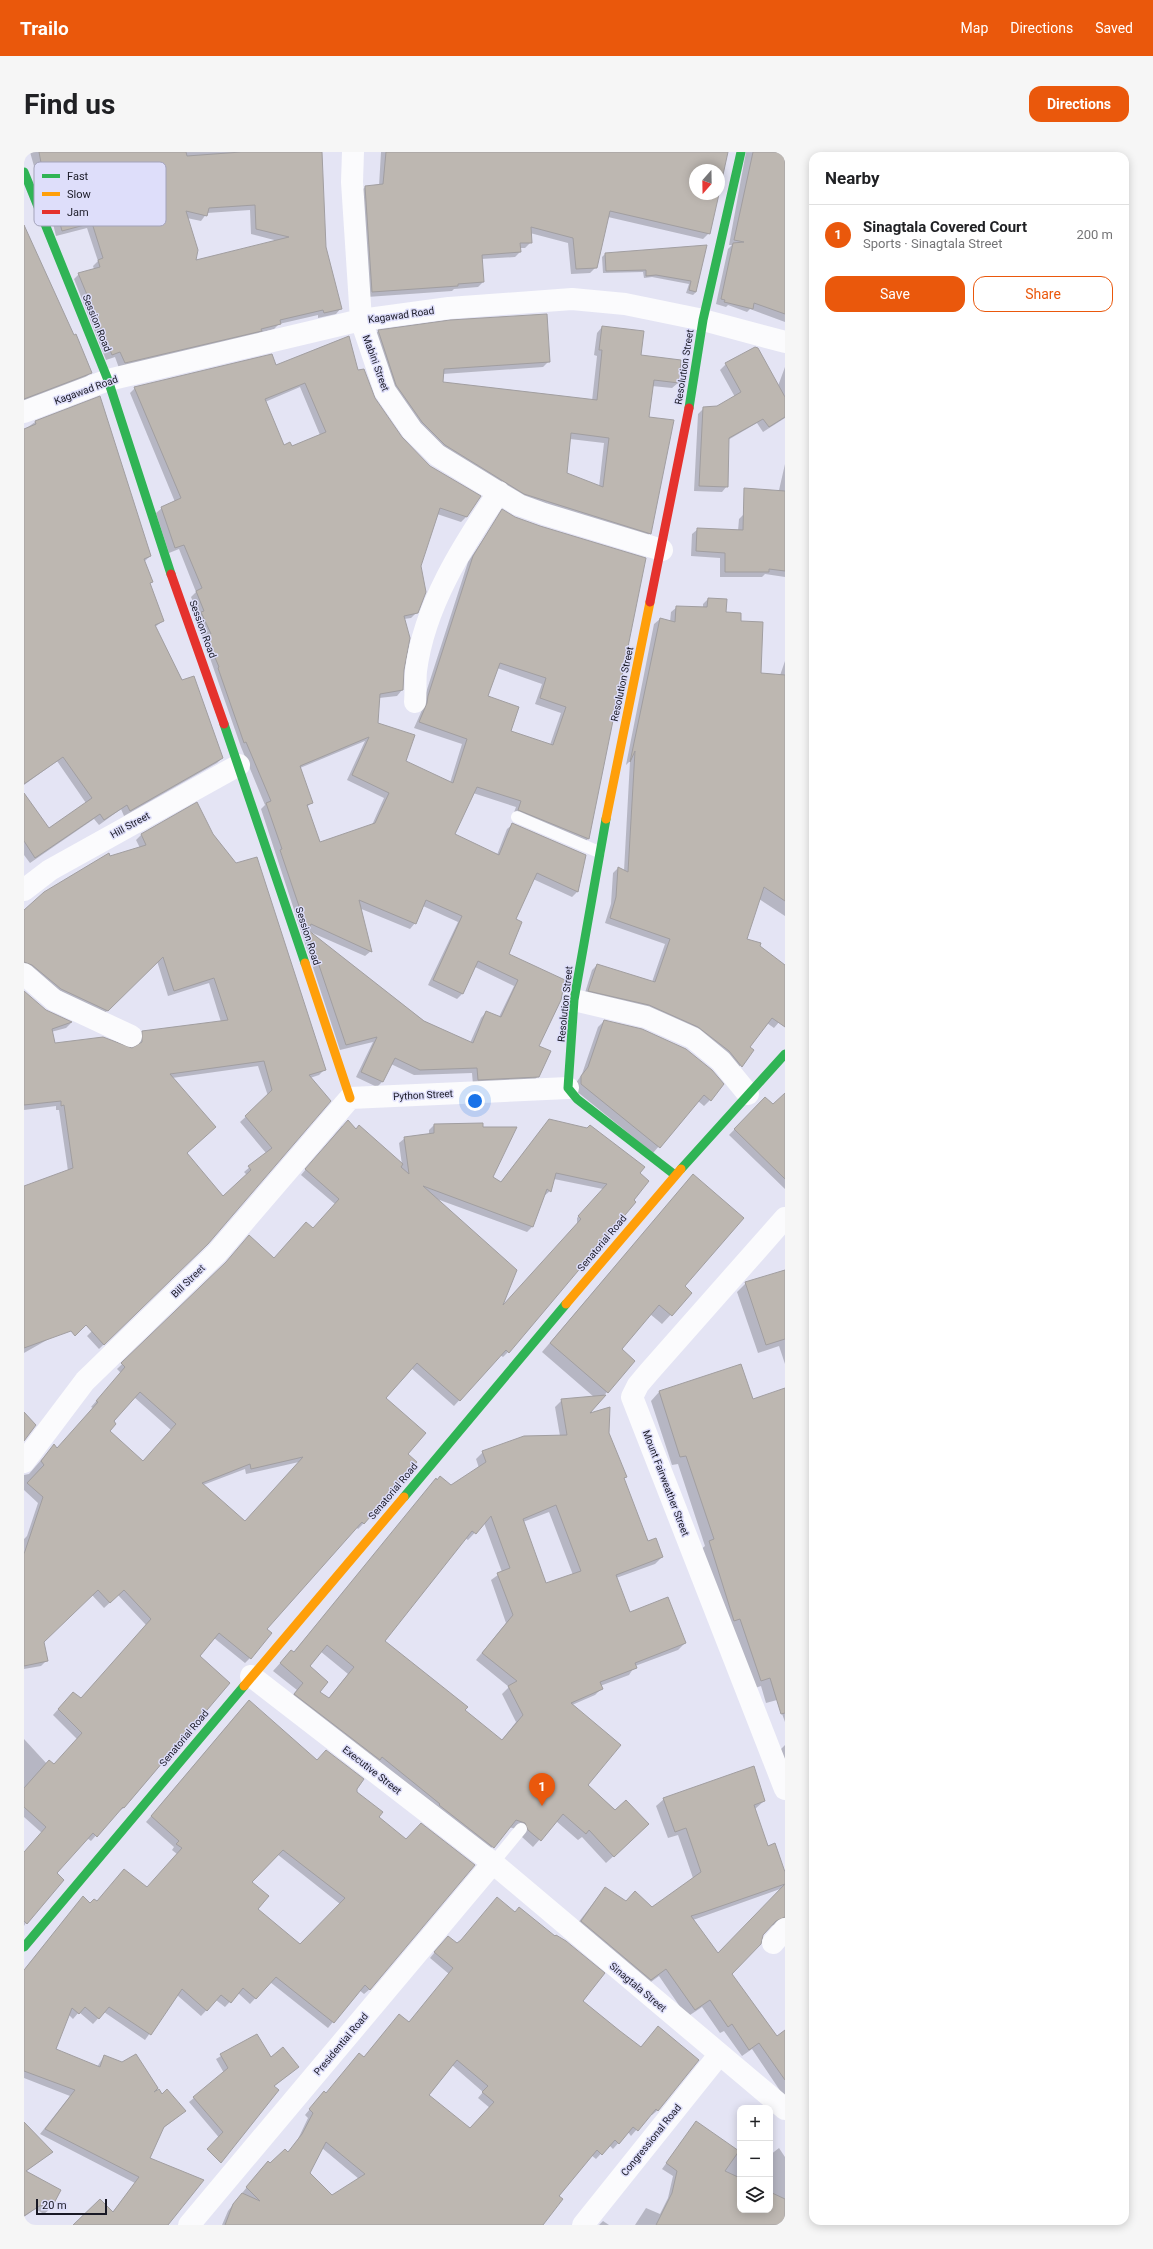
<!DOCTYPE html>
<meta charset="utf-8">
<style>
:root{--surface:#fff;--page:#f6f6f6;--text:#202124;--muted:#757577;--line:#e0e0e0;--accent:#ea580c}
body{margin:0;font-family:Roboto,sans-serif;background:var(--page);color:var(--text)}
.controls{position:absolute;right:12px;bottom:12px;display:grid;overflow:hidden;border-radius:8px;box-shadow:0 2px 10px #0003}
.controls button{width:36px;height:36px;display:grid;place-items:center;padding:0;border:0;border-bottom:1px solid var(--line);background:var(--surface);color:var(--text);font:20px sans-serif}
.compass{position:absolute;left:665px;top:12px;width:36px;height:36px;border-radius:50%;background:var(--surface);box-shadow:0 2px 10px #0003;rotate:200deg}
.scale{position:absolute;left:12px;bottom:10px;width:71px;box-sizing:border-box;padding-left:4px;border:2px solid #191925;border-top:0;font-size:11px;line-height:14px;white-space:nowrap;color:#191925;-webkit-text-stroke:3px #dedefa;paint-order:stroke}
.you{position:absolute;left:451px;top:949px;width:14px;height:14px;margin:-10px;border:3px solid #fff;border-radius:50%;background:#1a73e8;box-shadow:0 0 0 6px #1a73e833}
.badge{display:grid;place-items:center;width:26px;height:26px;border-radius:50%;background:var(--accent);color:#fff;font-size:13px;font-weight:700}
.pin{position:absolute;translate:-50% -33px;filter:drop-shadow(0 1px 2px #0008)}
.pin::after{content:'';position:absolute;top:21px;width:14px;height:12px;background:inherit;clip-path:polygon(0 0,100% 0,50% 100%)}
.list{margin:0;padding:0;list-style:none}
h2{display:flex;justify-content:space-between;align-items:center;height:52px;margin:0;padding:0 16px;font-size:17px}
h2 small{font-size:13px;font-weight:400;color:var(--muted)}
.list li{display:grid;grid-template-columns:26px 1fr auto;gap:12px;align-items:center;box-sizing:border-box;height:60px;padding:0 16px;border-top:1px solid var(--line)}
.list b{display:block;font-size:15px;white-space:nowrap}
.list p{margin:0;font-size:13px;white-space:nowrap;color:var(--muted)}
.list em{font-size:13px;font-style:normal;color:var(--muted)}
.actions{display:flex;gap:8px;padding:12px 16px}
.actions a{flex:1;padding:9px 0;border:1px solid var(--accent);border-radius:12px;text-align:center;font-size:14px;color:var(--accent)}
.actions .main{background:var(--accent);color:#fff}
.icon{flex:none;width:22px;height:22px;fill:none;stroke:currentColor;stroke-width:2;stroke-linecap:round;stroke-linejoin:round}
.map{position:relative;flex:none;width:761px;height:2073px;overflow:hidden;border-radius:12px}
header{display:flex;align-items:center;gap:24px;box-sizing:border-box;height:56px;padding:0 20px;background:var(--accent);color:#fff}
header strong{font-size:19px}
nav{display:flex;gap:22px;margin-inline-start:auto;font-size:14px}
.intro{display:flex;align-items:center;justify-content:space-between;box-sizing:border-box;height:96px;padding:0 24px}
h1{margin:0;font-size:28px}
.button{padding:10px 18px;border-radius:12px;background:var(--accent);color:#fff;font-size:14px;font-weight:700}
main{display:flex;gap:24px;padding:0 24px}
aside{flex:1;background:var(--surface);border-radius:12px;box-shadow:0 2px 10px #0003}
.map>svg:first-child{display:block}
.shadow{fill:#0003;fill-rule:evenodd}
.building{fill:#bdb7b1;stroke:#a19ea0;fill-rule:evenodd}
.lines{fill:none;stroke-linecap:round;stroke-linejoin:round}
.lane{stroke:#fbfbfd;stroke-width:12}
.street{stroke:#fbfbfd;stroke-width:22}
.fast{stroke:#30b455;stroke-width:9}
.slow{stroke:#ff9f0a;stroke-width:9}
.jam{stroke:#e5322d;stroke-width:9}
.labels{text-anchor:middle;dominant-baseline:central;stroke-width:3;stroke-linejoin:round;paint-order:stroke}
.street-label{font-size:10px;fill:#191925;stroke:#dedefa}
.key{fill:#dedefa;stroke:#a3a3ba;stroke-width:1}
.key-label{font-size:11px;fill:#191925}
</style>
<header>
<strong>Trailo</strong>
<nav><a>Map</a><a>Directions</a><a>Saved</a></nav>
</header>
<div class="intro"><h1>Find us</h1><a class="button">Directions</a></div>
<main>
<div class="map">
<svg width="761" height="2073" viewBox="0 0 761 2073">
<rect width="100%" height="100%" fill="#e4e4f4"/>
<path class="shadow" d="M6,0H297L301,95L317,156L312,162L294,166V163L255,172L250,177L235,181L232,184L95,216L91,205L82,208L50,127L55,122L70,117L69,114L74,109L63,76L32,84L19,31L15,32ZM226,58L227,82L254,89L170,110L163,66L177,69L183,61Z
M357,0H703L695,36V18H671V42H694L685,81L679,87L584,65L572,115L566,121L547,122L544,91L506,81L507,90L501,96H496V100L491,105L457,107L459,130L454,135L430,137L428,139L343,145L336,40L341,35L355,34Z
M722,0H761V170L726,157L723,160L704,153L702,155L692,152L704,97L708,93H705Z
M0,81L66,221L61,226L0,249Z
M682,94L672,140L669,143L662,141L665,132L628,125L620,126L619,120L579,121L578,105L581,102Z
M426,169L524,210L519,215L419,222L418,231L568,249L573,204L570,203L573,181L578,175L654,231L648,236L628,234L624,266L626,381L621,386L495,347L415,298L367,239L349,185L354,179ZM546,287L580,291L575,335L542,322Z
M317,187H325L333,219L377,286L443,364L437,370L413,362L396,414L393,460L387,466L380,467L378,538L373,544L355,546L353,571L380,610L426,631L438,592L390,576L398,558L399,550L444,410L478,359L490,366L516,375L621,407L564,687L559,692L489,663L492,655L449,641L430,683L473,703L483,677L489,672L561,703L553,740L548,745L509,727L490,768L484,803L540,829L513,894L514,924L509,930L449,933L448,921L390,923L367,912L358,930L353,935L332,925L349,890L316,898L237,657L241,653L217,595L172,466L175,464L167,445L172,440L155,397L145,401L132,361L138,356L151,350L106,241L111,236L252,214ZM276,235L296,283L267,295L260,294L241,250ZM473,516L518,532L511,552L537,561L526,593L485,580L463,545ZM341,589L323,628L360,646L348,673L296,691L283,655L288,650L276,616ZM399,754L434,770L404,833L433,847L439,841L451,815L490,834L475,865L462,860L457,866L446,891L400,869L284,779L341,804L347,799L335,756L386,777L391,771Z
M727,198L754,234L761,215V266L739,280L733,271L704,288L703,334L698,340L670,339L674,262L680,256L693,255L711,245L696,218L702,212Z
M75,246L126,404L120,410L127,430L125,432L139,469L131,475L198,606L193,611L100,664L97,657L75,673L70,667L6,711L0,703V643L24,677L62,651L33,609L0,633V278L11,270Z
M761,312V361L750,360Z
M720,362L761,376V425L741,422L738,425H696V406L667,404L668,382L674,377L714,379L715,367Z
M684,447L701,461L733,590L761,509V764L735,747L722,787L761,815V863L750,876L743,871L724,895L729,898L712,919L560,844L568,818L573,813L628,830L641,792L581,771L587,752L589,721L594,716L600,719L606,609L602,613L630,472L636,467L646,470L647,460L653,455L679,456V452Z
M117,683L301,917L295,923L286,926L306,949L183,1092L75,1197L63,1184L68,1179L74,1159L0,1201V1035L44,1019L35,958H32V954L0,958V840L21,858L47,871L42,876L27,880L30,892L109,898L113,894V886L119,880L197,870L185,831L144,844L133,809L78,864L0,817V759L86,705L116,696L112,688ZM234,914L244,944L216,970L242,1001L220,1020L223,1023L199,1045L162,1001L148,926Z
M580,869L618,878L686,948L680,954L674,949L629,1001L551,938L552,931L558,922L574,875Z
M761,942V1037L705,983L741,946L749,954Z
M525,968L615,1021L608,1048L610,1050L484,1200L479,1205L476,1203L430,1254L387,1216L361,1246L382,1302L391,1310L339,1372L334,1377L332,1375L242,1477L226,1506L221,1511L190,1486L175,1504L205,1531L100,1656L93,1660L67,1689L63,1686L32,1721L0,1774V1701L18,1681L0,1665V1587L23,1612L30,1613L53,1587L29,1563L44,1546L57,1547L122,1473L94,1443L80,1456L68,1443L11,1451L22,1509L17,1514L0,1517V1387L3,1384L14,1351L0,1338V1323L5,1322L30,1293L33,1297L69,1256L67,1255L97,1221L93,1217L198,1115L250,1107L289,1077L311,1052L277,1023L318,974L332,979L378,1013L375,991L381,986L405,982V978L410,973L468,1026L476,1031ZM530,1027L579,1037L553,1066V1072L477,1157L410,1046L503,1080L508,1075L520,1044L526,1039ZM110,1245L147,1278L119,1310L84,1279L89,1270ZM275,1310L221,1370L179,1333L221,1317L222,1322Z
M669,1023L660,1135L667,1141L638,1172L626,1162L596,1197L583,1240L563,1263L584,1281L602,1325L599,1327L624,1390L638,1405L631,1412L592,1426L606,1461L661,1491L654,1498L611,1514L605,1523L576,1534L578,1536L571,1543L548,1553L562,1633L617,1679L582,1711L558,1685L554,1688L532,1669L509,1695L498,1685L495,1678L485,1675L462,1702L264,1549L273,1538L249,1519L267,1499L269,1501L412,1328L427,1334L455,1316L452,1307L459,1300L536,1284L531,1255L538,1248L570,1245L518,1200ZM525,1360L549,1423L522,1432L499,1370ZM460,1371L478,1420L467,1428L482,1471L452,1508L485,1535L478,1542L492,1570L477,1589L359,1489L441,1386L444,1388ZM296,1499L324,1522L304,1547L295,1540L284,1514Z
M761,1119V1212L755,1194L734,1201L713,1140L722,1131Z
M717,1214L728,1248L761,1237V1570L753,1548L742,1551L737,1534L728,1537L676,1398L681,1394L654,1312L648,1313L627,1249L635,1240Z
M220,1554L331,1637L354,1665L346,1837L340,1842L335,1838L304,1876L246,1830L226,1852L214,1841L201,1855L192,1848L177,1864L153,1843L121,1888L80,1860L69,1872L55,1860L49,1867L44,1862L31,1898L73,1915L80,1904L126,1943L155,1964L138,1977L124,2007L142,2073H52L88,2061L111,2031L16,1982L46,1944L0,1926V1818L54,1751L66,1752L73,1750L100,1718L123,1736L153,1702L148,1698L150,1695L122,1670ZM253,1702L316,1752L276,1794L232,1758L226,1730Z
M761,1593V1615L755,1599Z
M640,1647L740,1649L731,1657L744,1695L761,1723V1732L756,1737L669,1768L694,1802L761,1747V1766L755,1772L746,1774L707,1822L733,1860L735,1859L753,1885L761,1892V1946L728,1897L718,1904L700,1879L696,1881L678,1855L663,1865L635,1824L620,1835L550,1776L581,1736L601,1750L628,1756L669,1726L654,1683L644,1686L632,1654Z
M419,1790L433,1792L557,1849L616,1896L634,1875V1958L628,1963L626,1962L607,1984L604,1980L589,1997L585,1993L572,2007L567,2003L533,2044L517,2073H198L204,2059L238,2016L244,2010L246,2013L264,2001L273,1989L284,1966L281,1963L295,1946L302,1942L339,1906L370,1869L385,1871L425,1822L406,1806ZM428,1913L459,1940L454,1946L466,1956L445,1977L403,1943ZM298,1996L335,2027L308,2044L285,2022Z
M232,1883L247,1906L269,1919L249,1935L203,1995L165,1950L200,1921L192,1907Z
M672,1970L716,2001V2058H746V2003L755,1996L761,2005V2073H611L622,2056L636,2062L644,2046L649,2024L638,2017Z
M0,1972L28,2000L1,2020L35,2039L26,2057L20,2062L11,2057L0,2065Z
M579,2069L585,2073H575Z"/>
<path class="building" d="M15,0H162L163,4L217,0H298L302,95L318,157L300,161L299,158L256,168L257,172L237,177L238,179L101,211L96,200L88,203L54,121L76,115L74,108L79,106L68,71L38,79L24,26L20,27ZM231,53L232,77L265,85L172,108L174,98L162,59L183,64L185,56Z
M362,0H704L695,41V18H671V42H695L686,82L586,59L573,116L552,117L549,86L507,75L508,91H496L497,100L458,103L460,130L434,132V134L348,140L341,34L359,32Z
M729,0H761V162L730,151L729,157L700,150L701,148L697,147L709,91L720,90L710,88Z
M0,73L50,183L52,182L68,221L0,247Z
M683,93L672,140L665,138L667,129L632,123L622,124V118L582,119L581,101Z
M523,162L526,210L420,217L419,230L573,248L578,198H575L578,174L620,179L617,203L657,208L655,231L630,228L625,265L650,268L627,382L500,342L421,293L398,270L372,233L354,178L426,168ZM547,281L585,286L579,335L543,321Z
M325,184L334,218L340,217L351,246L378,285L406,314L457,344L443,365L416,356L397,414L402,440L394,461L380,464L386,486L380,518L379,538L356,542L354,571L391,583L382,609L429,631L443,587L395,570L403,551L404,544L449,404L478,357L491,365L516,374L622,406L565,687L494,658L497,649L453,635L431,682L475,703L488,671L562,703L554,740L513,721L492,767L498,770L485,802L541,828L537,848L515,894L527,899L515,925L454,928L453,916L396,918L371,906L359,930L337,920L353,885L322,893L256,698L258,697L242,651L247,649L222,590L220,591L194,516L195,515L182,484L187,482L177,460L180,459L172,439L178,436L160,393L151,396L137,355L157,346L110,235L248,202L252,213ZM281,231L302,280L268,294L266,290L260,293L241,247ZM476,511L522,526L516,546L542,555L529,593L487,579L495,555L464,544ZM345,585L328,623L365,641L351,671L296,690L283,653L289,651L276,614ZM335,748L392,772L402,748L438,764L409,828L439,842L454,809L494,828L477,865L462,859L449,891L400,869L284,778L287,772L348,800Z
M731,195L734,196L761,245V265L745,275L739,267L705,286L704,335L675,334L679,255L693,254L717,240L701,211Z
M76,244L127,404L120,407L129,430L126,431L140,469L131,473L158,528L170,524L199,606L106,659L103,653L80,668L76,662L11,706L0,689V641L25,676L68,646L39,605L0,632V277L12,272L11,269Z
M720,336L761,339V419L745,417V420H701V401L672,399L673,376L719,378Z
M684,446L703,447L702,460L717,461V469L739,470L737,521L761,523V749L740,735L723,787L737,791L736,794L761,813V875L748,866L726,895L730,898L718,915L705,899L674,875L625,853L564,839L573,812L631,830L646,787L586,766L592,745L594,715L604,720L611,599L606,610L636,466L651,470L652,454L683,455Z
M173,650L189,682L212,711L233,705L302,918L285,923L307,949L184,1092L80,1193L62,1173L51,1184L47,1179L0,1196V1034L49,1016L40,953L37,954V949L0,953V839L22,858L48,870L28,877L31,891L79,885L108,896L118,890V879L204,868L190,826L150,839L139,805L84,859L37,837L8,813L0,810V758L20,740L85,701L86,704L122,693L117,682ZM240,909L248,938L221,964L248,996L224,1014L227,1018L199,1044L163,1001L192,975L146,922Z
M580,868L618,877L662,897L688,918L700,932L687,949L680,943L636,996L557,932V924L564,915Z
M761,941V1027L710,977L741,945L749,952Z
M525,967L563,976L566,973L621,1015L616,1021L625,1029L610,1048L612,1050L485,1201L482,1198L436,1249L393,1211L362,1246L402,1281L384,1302L393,1310L340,1372L338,1370L243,1477L248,1481L227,1507L195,1481L176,1504L206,1531L100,1656L99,1655L73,1685L69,1681L33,1721L40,1728L3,1772L0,1769V1700L22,1675L0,1655V1636L25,1608L30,1612L58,1581L34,1557L49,1540L57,1546L127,1467L100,1438L86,1451L74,1438L20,1490L24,1509L0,1514V1402L19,1345L3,1331L20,1313L17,1309L30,1292L33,1296L74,1250L72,1249L101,1215L97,1211L202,1110L225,1083L250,1106L282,1070L289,1076L315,1047L281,1017L324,968L332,977L335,973L379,1012L377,1015L385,1022L380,985L410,981V972L459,971V975H493L469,1025L477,1030ZM532,1021L583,1032L554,1064L557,1067L479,1153L493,1118L399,1034L509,1075L523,1037L527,1040ZM116,1240L152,1272L119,1309L86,1279L92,1272L90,1269ZM279,1305L221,1369L178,1331L226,1312L227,1317Z
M669,1022L720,1066L661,1134L668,1141L648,1164L635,1153L598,1197L611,1209L584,1241L526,1191Z
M761,1118V1187L742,1193L721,1130Z
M717,1212L729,1247L761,1236V1561L757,1562L746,1526L737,1529L716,1467L710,1469L685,1389L690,1387L662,1304L656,1305L635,1239Z
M582,1243L566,1261L586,1255L585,1281L603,1325L600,1326L624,1389L632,1386L639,1405L592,1423L606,1460L644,1445L662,1491L611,1511L613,1516L576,1530L579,1537L547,1551L597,1593L564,1633L591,1658L602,1648L625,1672L590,1705L565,1678L562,1682L539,1662L517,1689L504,1678L501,1671L492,1668L470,1696L415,1653L416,1652L358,1605L356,1608L270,1542L279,1531L256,1511L267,1498L270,1500L412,1326L413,1328L416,1324L427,1333L462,1310L458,1299L500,1284L543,1283L537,1247ZM532,1353L557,1419L522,1431L499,1367ZM467,1364L486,1416L473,1421L489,1463L458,1501L493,1529L484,1534L499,1563L478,1588L441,1558L444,1555L361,1489L448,1379L452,1382ZM303,1493L330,1515L305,1546L296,1540L304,1530L286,1514Z
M0,1260L12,1273L0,1289Z
M225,1548L293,1608L302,1598L340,1627L333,1637V1640L359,1660L355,1665L382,1687L397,1671L451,1713L346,1838L341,1833L310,1871L252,1825L232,1847L219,1836L207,1851L197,1843L183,1859L158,1837L127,1883L85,1855L75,1867L61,1855L55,1862L48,1856L32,1897L76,1915L80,1903L98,1910L112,1902L134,1936L130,1940L135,1937L138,1942L143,1937L162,1959L140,1975L126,2006L180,2028L144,2073H49L76,2047L89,2060L115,2025L21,1977L51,1938L0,1919V1818L59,1744L66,1751L70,1747L73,1749L100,1717L123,1735L158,1696L152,1692L155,1689L127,1664ZM259,1698L321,1746L276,1792L234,1757L245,1744L228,1730Z
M730,1614L741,1649L730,1653L744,1694L751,1691L761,1720V1765L752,1769L739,1783L737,1792L708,1822L753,1884L761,1878V1928L735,1891L725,1898L708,1872L704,1875L686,1848L671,1858L642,1817L627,1828L557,1769L581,1735L602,1749L611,1739L628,1755L677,1720L662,1676L651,1680L639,1646ZM761,1732L694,1801L667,1764L680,1760Z
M473,1745L491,1760L495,1755L531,1784L532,1783L542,1789L581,1821L559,1849L596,1879L617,1895L634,1874L675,1908L634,1959L632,1957L614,1979L609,1975L595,1992L591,1988L578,2003L573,1998L535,2044L539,2047L519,2073H201L209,2052L218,2041L236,2049L222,2035L244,2009L246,2011L261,1997L264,2000L278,1982L289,1961L285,1957L300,1939L302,1941L335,1901L340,1905L375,1862L385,1870L429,1816L410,1800L424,1784L433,1791L437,1788ZM433,1908L464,1934L458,1940L470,1950L446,1976L405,1943ZM302,1990L341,2022L308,2043L286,2021Z
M233,1882L247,1905L259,1895L275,1915L250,1934L255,1938L197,2011L183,1997L199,1980L169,1945L204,1916L196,1902Z
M672,1969L715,1999L701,2019L716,2026V2058H746V2040L761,2047V2068L755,2073H632L648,2041L653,2019L642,2011Z
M0,1970L29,2000L2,2019L37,2038L27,2057L17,2053L0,2064Z"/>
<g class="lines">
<path class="lane" d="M493,665L575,700
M469,1711L497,1677"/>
<path class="street" d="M329,0L328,30L337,168L361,239L388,278L413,303L495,353L520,362L638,398
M0,260L84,228L337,168L425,156L548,147L601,152L679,168L761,190
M391,550C392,540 391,529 392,519C400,454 439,393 475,340
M0,738L26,718L215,613
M0,822L30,848L107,884
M550,848L622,865L669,886L697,909L724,942
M761,1066L625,1220L614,1233L608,1245L761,1637
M0,1310L61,1229L193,1101L326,946L544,936
M227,1524L469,1711L761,1957
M749,1791L761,1777
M165,2073L469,1711
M559,2073L695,1903"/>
<path class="fast" d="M0,20L84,228L147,422
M665,256L679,168L717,0
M200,572L281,811
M582,667L550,848L544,936L553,947L651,1023
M657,1017L761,902
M380,1345L542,1152
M0,1795L220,1534"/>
<path class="slow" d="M582,667L626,450
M281,811L326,946
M542,1152L657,1017
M220,1534L380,1345"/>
<path class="jam" d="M147,422L200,572
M626,450L665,256"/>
</g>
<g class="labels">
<g class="street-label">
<text transform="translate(377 163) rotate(-8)">Kagawad Road</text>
<text transform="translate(73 171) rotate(68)">Session Road</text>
<text transform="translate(352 211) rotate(70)">Mabini Street</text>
<text transform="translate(660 215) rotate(-81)">Resolution Street</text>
<text transform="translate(62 238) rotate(-20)">Kagawad Road</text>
<text transform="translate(179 477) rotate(70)">Session Road</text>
<text transform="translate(598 532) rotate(-78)">Resolution Street</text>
<text transform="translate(106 673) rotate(-29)">Hill Street</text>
<text transform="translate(284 784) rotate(72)">Session Road</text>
<text transform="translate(541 852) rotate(-84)">Resolution Street</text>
<text transform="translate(399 943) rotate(-3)">Python Street</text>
<text transform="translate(578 1091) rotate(-50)">Senatorial Road</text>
<text transform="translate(164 1129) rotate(-44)">Bill Street</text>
<text transform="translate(642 1331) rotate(69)">Mount Fairweather Street</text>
<text transform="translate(369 1339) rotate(-50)">Senatorial Road</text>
<text transform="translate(160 1586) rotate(-50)">Senatorial Road</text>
<text transform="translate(348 1618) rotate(38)">Executive Street</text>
<text transform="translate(614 1835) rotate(40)">Sinagtala Street</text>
<text transform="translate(317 1892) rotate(-50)">Presidential Road</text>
<text transform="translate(627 1988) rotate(-51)">Congressional Road</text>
</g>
</g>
<rect x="10" y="10" width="132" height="64" rx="6" class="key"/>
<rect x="18" y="22" width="18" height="4" fill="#30b455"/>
<rect x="18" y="40" width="18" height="4" fill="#ff9f0a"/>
<rect x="18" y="58" width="18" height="4" fill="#e5322d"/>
<g class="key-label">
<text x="43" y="28">Fast</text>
<text x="43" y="46">Slow</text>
<text x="43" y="64">Jam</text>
</g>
</svg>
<div class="controls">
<button>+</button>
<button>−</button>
<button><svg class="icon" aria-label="layers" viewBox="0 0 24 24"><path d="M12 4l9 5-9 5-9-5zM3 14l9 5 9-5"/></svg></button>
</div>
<svg class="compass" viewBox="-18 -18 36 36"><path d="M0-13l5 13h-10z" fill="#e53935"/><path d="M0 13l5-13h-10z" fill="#757577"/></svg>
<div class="scale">20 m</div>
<div class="you"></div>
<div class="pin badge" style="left:518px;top:1654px">1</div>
</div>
<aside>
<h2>Nearby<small></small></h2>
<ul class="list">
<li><span class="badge">1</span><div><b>Sinagtala Covered Court</b><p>Sports · Sinagtala Street</p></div><em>200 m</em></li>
</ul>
<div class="actions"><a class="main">Save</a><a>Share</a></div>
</aside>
</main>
